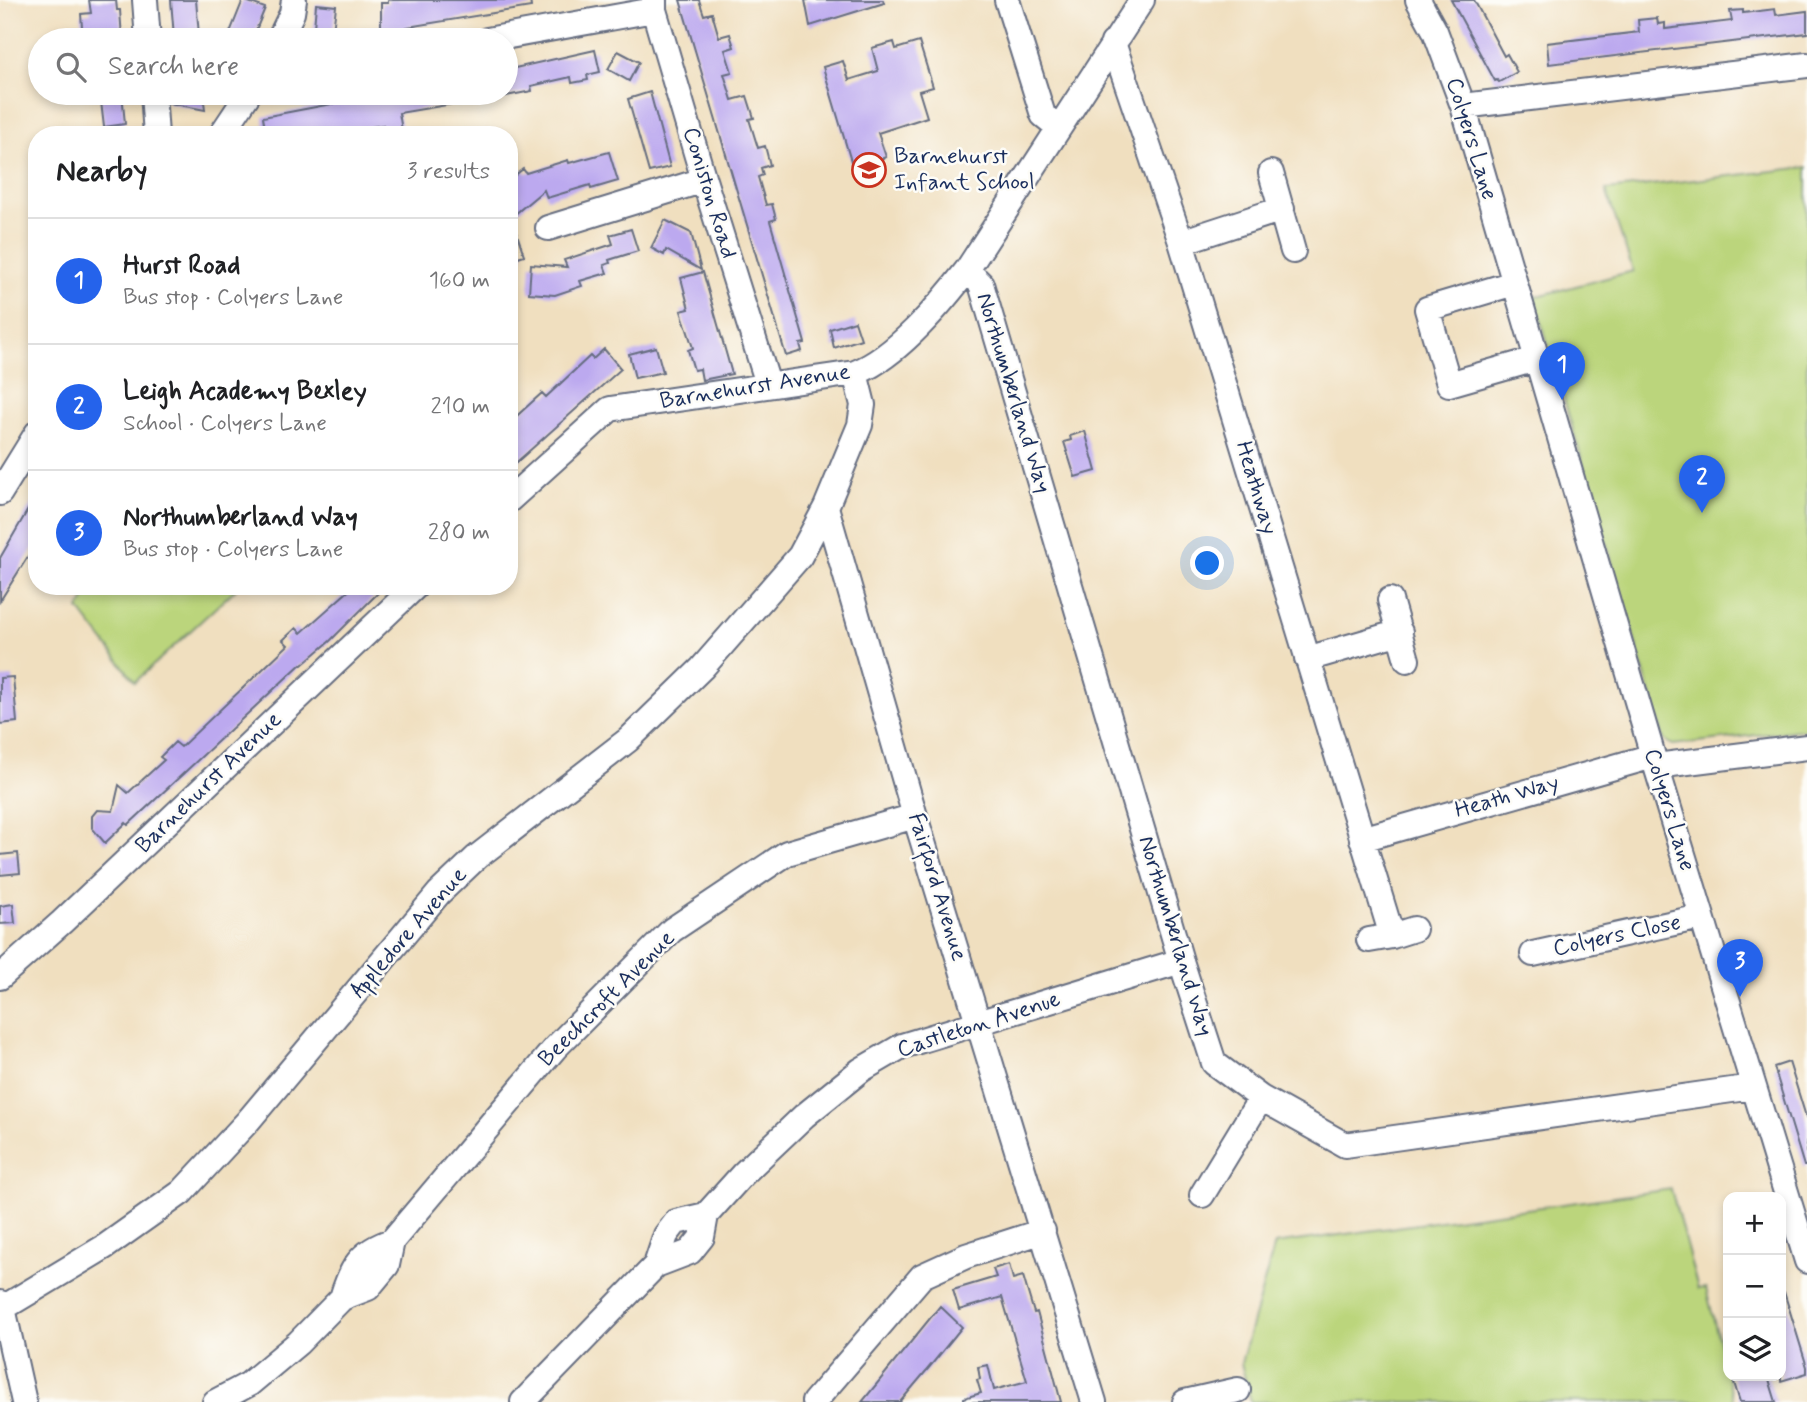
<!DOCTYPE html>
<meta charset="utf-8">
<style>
:root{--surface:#fff;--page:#f2f2f2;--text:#202124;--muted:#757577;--line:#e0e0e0;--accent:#2563eb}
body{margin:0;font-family:Mynerve,sans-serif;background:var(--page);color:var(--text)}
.controls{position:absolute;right:21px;bottom:21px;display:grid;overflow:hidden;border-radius:14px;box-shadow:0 4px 10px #0003}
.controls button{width:63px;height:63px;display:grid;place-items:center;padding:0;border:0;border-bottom:2px solid var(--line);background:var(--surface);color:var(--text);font:35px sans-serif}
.you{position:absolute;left:1208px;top:564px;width:24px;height:24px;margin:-18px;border:5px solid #fff;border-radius:50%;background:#1a73e8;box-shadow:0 0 0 10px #1a73e833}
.badge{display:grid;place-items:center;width:46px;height:46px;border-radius:50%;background:var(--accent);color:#fff;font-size:23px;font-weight:700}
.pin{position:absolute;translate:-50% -58px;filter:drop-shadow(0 2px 4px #0008)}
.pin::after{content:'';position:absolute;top:37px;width:24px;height:21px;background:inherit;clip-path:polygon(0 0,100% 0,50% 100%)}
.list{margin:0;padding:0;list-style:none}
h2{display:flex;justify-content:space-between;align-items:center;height:91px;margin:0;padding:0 28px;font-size:30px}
h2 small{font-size:23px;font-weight:400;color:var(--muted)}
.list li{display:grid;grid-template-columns:46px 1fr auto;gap:21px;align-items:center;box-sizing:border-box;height:126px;padding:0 28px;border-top:2px solid var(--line)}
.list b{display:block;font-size:26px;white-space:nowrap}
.list p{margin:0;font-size:23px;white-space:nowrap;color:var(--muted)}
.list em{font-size:23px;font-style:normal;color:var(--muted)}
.icon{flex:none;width:38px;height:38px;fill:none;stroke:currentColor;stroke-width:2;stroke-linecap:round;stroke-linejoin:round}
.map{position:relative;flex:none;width:1807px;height:1402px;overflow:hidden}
.search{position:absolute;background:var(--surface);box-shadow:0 4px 10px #0003;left:28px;top:28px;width:490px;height:77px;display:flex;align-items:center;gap:18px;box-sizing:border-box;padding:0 24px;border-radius:38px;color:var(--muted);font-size:26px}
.panel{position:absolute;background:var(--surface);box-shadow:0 4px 10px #0003;left:28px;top:126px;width:490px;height:469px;border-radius:28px}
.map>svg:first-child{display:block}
.green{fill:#bbd57b;stroke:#6b826c;stroke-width:2}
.building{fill:#bca9ef}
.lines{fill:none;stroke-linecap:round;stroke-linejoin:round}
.minor-casing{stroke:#666d80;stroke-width:28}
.minor{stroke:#fff;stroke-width:24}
.labels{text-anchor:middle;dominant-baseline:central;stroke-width:5;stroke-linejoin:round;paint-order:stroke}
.street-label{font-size:23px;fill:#1b2f5e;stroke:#fdfcf7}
.poi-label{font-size:23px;fill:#1b2f5e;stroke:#fdfcf7;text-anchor:start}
</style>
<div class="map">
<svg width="1807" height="1402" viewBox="0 0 1807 1402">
<rect width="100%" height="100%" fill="#fdfcf7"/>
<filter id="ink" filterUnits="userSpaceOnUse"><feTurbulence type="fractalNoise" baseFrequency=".0143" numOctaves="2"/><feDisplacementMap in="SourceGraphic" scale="14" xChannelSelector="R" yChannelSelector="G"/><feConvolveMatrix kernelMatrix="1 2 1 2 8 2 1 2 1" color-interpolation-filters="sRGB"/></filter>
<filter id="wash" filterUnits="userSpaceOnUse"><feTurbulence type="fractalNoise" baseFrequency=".00686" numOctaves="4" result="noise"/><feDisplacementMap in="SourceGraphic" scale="28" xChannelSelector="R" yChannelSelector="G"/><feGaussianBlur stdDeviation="1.57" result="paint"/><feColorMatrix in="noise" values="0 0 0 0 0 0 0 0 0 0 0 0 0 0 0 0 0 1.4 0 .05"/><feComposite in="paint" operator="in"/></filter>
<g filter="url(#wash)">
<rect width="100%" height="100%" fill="#f0dfbf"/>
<path class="green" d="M1807,167V729L1673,745L1664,740L1534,297L1633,271L1606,190Z
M93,586H239L135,682L79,609Z
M1671,1189L1698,1289L1706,1288L1734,1402H1251L1241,1363L1275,1244Z"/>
<g id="blocks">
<path class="building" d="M89,0H116L117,10H120L122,38L83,40L81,14L91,13Z
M171,0H196L199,35L174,37Z
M243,0L265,8L252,40H227Z
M388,0H530L531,7L407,27V29H381V3H388Z
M680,0H699L704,15L712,13L719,37L730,34L734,47L725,50L732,72L724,74L732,100L747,96L754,118L749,119L758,148L765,146L770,165L761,168L763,175L758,177L766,205L772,204L776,219L770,221L805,343L800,344L802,351L786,356Z
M805,0H883L884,3L810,26Z
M1451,0H1474L1504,56L1507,54L1517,72L1499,82L1497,80L1495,81Z
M316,4L336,6L332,40H313Z
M1775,9L1776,15L1807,11V33L1549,64L1547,43L1639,32L1638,20L1657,18L1658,24L1665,23V29L1732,21L1730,11L1743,10V13Z
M894,42L896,49L919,42L933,87L919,91L927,117L878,133L886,157L853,168L823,67L843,61L849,80L878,71L872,48Z
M595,50L600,72L587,75L588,80L572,83L571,77L531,86L532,91L506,96V70Z
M618,51L639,62L629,81L608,69Z
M650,92L670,167L649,172L628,99Z
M100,93H122L125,124L104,127Z
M168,93H203L205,110L169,103Z
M389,93H477V100L399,113L402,130L384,133L383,125L348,131L349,135H266L263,117Z
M609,152L618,181L591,189L590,185L547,198L544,190L515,214L509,207V180L523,169L526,173L568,160L569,163Z
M512,219L524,255L509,260V220Z
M665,220L691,233L701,270L666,250L664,255L651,248Z
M631,229L638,251L609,260L610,263L604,265L607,273L580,281L582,286L555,295L529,293L531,264L567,267L564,260L613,244L610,235Z
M703,272L732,374L702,380L700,369L694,370L688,350L693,348L681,311L689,309L681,278Z
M855,321L861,339L834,348L830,329Z
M656,347L663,372L635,378L629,354Z
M604,349L621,369L509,469V423L542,393L546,397L590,356L593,359Z
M1085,431L1096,471L1075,477L1064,442L1071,440L1070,436Z
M37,494V542L0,601V558Z
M354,586H385L330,641L302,665L301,664L128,825L126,823L105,843L92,828V816L97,810L113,811L119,785L128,793L164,760L160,757L175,742L181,747L286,647L288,645L283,640L296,628L301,633Z
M13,677L17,722L0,724V678Z
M18,853L20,873L0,875V855Z
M13,904L15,923L0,924V906Z
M1789,1062L1807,1120V1166H1804L1774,1067Z
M1009,1264L1013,1279L1023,1276L1034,1313L1037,1312L1061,1402H964V1398L981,1393L977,1380L980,1379L978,1367L988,1365L994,1390L1027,1381L1002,1297L959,1310L953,1290L996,1277L993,1269Z
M1781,1292H1784L1807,1367V1373L1781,1381Z
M940,1306L962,1327L932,1364L900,1402H862Z
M1732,1376H1768L1776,1402H1740Z"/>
</g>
</g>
<g filter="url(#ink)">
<use href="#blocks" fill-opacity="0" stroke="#666d80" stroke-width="2"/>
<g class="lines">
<g class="minor-casing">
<path id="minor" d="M145,0L148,40
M654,0V10L704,180L768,384
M1007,0L1043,115L1058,127
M1418,0L1435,31L1463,106L1653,756L1807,1261
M279,40L292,13L294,0
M487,40L654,10
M1113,43L1181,242L1392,936L1369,940
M153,93L156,135
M1463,106L1807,65
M221,135L249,93
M1271,173L1293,251
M548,228L704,180
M1181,242L1282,209
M967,270L981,284L1181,961L1214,1063L1261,1098L1345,1145L1753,1087
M1514,283L1427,309L1449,384L1536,359
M855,373L863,405L860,425L826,507L915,816L1094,1402
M0,493L37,433
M509,500L610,409L855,373C895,358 941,304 967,270L1142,0
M1390,600L1407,660
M1307,659L1400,632
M1656,766L1807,747
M1362,839L1653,756
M1392,936L1414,929
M1533,954L1701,917
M0,977L62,922L416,586
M1202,1195L1261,1098
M656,1265L690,1252L702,1237L706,1215L743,1174L804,1116L861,1070L902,1046L1181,961
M342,1298C351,1268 360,1251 392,1241
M0,1303L3,1308L24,1402
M3,1308L106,1246L182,1192L248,1121L439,893L477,857L628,740L702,668L800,556L826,507
M215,1402L249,1384L298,1343L342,1298L368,1288L387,1265L392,1241L555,1048L672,930L787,853L915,816
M523,1402L656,1265L666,1235L676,1222L706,1215
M814,1402L922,1276L966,1256L1043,1231
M1185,1402L1238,1390"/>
</g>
<use href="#minor" class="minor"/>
</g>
</g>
<defs>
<g id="school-ring" transform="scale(1.75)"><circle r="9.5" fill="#fdfcf7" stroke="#c8321e" stroke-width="1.5"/><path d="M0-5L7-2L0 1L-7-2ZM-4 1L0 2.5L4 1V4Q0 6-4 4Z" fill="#c8321e"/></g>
</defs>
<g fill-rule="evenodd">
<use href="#school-ring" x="869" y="170"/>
</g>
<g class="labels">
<g class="street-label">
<text transform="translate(1471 139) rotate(73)">Colyers Lane</text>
<text transform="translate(709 193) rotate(73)">Coniston Road</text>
<text transform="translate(755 387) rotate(-9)">Barnehurst Avenue</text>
<text transform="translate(1013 393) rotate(73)">Northumberland Way</text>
<text transform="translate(1256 488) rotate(73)">Heathway</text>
<text transform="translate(209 783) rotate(-44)">Barnehurst Avenue</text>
<text transform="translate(1507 797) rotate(-16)">Heath Way</text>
<text transform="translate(1669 810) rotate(73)">Colyers Lane</text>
<text transform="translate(937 887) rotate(73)">Fairford Avenue</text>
<text transform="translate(409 933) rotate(-49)">Appledore Avenue</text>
<text transform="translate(1175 936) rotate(73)">Northumberland Way</text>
<text transform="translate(1617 936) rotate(-12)">Colyers Close</text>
<text transform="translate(607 999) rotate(-45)">Beechcroft Avenue</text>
<text transform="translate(979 1025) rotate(-18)">Castleton Avenue</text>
</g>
<g class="poi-label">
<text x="894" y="157">Barnehurst<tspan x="894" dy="26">Infant School</tspan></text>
</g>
</g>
</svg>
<div class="controls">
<button>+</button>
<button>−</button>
<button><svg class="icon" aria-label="layers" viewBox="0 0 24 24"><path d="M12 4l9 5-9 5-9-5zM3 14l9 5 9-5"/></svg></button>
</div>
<div class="you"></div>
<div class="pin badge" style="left:1562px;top:400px">1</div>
<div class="pin badge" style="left:1702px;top:513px">2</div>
<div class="pin badge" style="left:1740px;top:997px">3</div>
<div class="search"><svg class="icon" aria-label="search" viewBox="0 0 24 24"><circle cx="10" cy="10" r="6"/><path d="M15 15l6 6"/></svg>Search here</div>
<section class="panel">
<h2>Nearby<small>3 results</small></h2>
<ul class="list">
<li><span class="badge">1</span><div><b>Hurst Road</b><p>Bus stop · Colyers Lane</p></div><em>160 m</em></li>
<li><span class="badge">2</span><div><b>Leigh Academy Bexley</b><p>School · Colyers Lane</p></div><em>210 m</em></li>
<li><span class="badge">3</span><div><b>Northumberland Way</b><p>Bus stop · Colyers Lane</p></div><em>280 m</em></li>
</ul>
</section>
</div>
